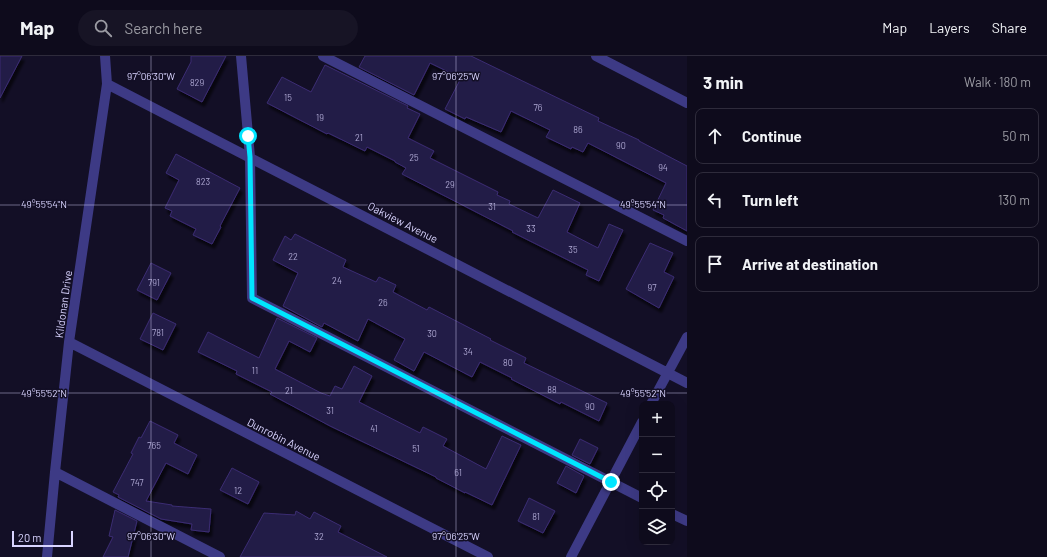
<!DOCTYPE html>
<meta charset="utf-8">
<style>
:root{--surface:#0e0b1c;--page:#171425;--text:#f1f3f6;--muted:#9b9ba3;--line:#2e2b3b}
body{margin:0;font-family:Barlow,sans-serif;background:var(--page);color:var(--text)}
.controls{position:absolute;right:12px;bottom:12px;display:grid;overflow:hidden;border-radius:8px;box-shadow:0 4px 16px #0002}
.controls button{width:36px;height:36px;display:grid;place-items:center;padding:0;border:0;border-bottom:1px solid var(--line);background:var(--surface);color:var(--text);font:20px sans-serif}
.scale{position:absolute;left:12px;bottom:10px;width:61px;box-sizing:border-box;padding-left:4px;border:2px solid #d9d4ff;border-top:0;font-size:11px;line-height:14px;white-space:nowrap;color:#d9d4ff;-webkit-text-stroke:3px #130f26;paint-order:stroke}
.stop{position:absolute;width:12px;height:12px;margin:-9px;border:3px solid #00e5ff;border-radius:50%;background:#fff}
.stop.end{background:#00e5ff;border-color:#fff;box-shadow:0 1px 4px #0008}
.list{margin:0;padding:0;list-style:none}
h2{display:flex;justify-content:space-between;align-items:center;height:52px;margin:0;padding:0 16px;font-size:17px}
h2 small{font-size:13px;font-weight:400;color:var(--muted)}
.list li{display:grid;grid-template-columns:26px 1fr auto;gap:12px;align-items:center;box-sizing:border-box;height:56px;margin:0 8px 8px;padding:0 8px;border:1px solid var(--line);border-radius:8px}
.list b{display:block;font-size:15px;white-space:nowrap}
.list em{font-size:13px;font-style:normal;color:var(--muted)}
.icon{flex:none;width:22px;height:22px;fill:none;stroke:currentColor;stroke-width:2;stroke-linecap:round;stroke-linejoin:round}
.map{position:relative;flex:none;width:687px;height:501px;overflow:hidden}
header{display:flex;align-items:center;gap:24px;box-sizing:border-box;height:56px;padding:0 20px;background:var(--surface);border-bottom:1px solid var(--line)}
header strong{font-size:19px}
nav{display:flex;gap:22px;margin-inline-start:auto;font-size:14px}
.search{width:280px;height:36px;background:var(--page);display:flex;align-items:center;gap:10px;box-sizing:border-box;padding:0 14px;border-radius:22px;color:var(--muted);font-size:15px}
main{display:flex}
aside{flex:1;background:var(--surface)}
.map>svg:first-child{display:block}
.building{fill:#241b47;stroke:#3b2d73;filter:url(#shadow)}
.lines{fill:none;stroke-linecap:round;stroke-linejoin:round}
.minor{stroke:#3d3a85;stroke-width:10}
.route{stroke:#00e5ff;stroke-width:5}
.ticks{fill:none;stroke:#d9d4ff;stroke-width:1;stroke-opacity:0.45}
.labels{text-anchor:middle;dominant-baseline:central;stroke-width:3;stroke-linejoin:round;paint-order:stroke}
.number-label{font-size:9px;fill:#aca6d1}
.street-label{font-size:11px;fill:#d9d4ff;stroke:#130f26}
.ticks-label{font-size:10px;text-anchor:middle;fill:#d9d4ff;stroke:#130f26;stroke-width:3;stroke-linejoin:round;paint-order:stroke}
</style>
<header>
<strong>Map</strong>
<div class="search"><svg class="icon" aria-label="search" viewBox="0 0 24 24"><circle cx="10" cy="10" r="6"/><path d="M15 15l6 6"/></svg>Search here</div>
<nav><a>Map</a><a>Layers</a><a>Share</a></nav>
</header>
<main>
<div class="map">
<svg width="687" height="501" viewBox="0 0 687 501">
<defs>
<filter id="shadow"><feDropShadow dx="2.5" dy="4.5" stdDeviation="1" flood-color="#0009"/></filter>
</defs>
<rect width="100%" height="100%" fill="#130f26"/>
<path class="building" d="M0,0H22L0,42Z
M191,0H226L202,46L177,33L191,6Z
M365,0H471L599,62L598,65L639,84V85L687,110V175L663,162L664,159L653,154L666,127L588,87L583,96L572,91L571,93L546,81L550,74L511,55L501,76L466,61L465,63L445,53L461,22L430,7L414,39L359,11Z
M325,9L408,50L407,52L420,58L408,82L434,95L430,102L498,136L497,139L510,145L509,148L538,162L553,134L580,147L567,176L598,192L609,168L623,174L599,225L586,219L588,214L512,176L513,175L402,118L406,112L395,106V105L367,91L365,95L328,77L327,78L267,47L282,21L311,36Z
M176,98L240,132L220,170L221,171L212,188L193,179L196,173L170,160L172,155L165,152L179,124L166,117Z
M295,178L346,204L343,211L376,226L379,221L396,229L393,236L427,254L429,251L491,283L490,284L526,302L524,307L607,347L599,365L561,346L560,348L511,323L512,322L480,306L472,321L424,296L414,315L394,304L405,283L368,263L358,285L324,267L322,271L283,250L298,217L273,204L285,180L291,184Z
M650,187L673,197L664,216L674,221L659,252L626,233Z
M151,207L171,217L157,244L137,234Z
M153,257L176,268L163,294L140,283Z
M277,262L317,282L310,296L289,285L275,313L321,337L330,340L335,330L342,333L354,310L372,320L359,346L420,377L423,371L447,383L443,390L486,413L502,380L521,389L492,449L465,436V437L436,422V421L330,370L270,338L272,336L236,318L237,315L198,296L208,276L259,302Z
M150,365L178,379L174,387L197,399L188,418L166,407L146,445L172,449V450L211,453L209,476L191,474L192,468L161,463L118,441L119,439L113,436L133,398L131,397L139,381L141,382Z
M580,383L598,392L590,408L572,399Z
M566,410L584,420L576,437L557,427Z
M232,412L259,426L248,448L220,434Z
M529,442L555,455L543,477L518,465Z
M115,454L137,465L128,501H103L113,481L109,480Z
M296,455L310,463L314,456L341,470L338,476L387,501H240L264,457L295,459Z"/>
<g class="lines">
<path class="minor" d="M241,0L250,101L252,242L642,442
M323,0L687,185
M596,0L687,47
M107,28L687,327
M69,286L488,501
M651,348L687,281
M55,416L220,501
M672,458L687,465
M47,501L55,416L69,286L107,28L105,0
M571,501L642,366"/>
</g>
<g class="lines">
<path class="route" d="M248,80L250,101L252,242L611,426"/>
</g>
<path class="ticks" d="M151,0V501M456,0V501M0,149H687M0,337H687"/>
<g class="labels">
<g class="number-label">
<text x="197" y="26">829</text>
<text x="288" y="41">15</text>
<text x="538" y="51">76</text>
<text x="320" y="61">19</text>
<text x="578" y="73">86</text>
<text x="359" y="81">21</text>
<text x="621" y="89">90</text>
<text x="414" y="101">25</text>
<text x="663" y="111">94</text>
<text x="203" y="125">823</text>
<text x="450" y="128">29</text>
<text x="492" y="150">31</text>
<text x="531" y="172">33</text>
<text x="573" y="193">35</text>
<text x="293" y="200">22</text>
<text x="337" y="224">24</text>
<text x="154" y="226">791</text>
<text x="652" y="231">97</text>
<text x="383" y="246">26</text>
<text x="158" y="276">781</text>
<text x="432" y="277">30</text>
<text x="468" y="295">34</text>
<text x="508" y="306">80</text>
<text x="255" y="314">11</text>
<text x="552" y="333">88</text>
<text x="289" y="334">21</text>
<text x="590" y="350">90</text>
<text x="330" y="354">31</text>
<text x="374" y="372">41</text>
<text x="154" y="389">765</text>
<text x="416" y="392">51</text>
<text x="458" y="416">61</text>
<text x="137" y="426">747</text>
<text x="238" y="434">12</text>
<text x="536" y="460">81</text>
<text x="319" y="480">32</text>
</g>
<g class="street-label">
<text transform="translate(403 166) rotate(27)">Oakview Avenue</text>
<text transform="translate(63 248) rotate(-82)">Kildonan Drive</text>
<text transform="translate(284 383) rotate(27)">Dunrobin Avenue</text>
</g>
</g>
<g class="ticks-label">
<text x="151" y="24">97°06'30"W</text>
<text x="456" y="24">97°06'25"W</text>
<text x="44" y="152">49°55'54"N</text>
<text x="643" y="152">49°55'54"N</text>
<text x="44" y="341">49°55'52"N</text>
<text x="643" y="341">49°55'52"N</text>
<text x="151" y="484">97°06'30"W</text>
<text x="456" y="484">97°06'25"W</text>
</g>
</svg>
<div class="controls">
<button>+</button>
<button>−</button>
<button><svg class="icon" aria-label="locate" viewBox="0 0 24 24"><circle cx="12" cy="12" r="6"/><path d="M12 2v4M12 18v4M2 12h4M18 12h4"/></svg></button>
<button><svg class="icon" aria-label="layers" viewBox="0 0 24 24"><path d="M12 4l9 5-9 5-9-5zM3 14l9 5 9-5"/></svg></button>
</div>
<div class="scale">20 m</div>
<div class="stop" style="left:248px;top:80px"></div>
<div class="stop end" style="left:611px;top:426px"></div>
</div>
<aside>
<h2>3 min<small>Walk · 180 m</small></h2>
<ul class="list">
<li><svg class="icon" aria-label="ahead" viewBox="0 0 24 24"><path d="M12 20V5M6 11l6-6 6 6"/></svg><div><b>Continue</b></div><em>50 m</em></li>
<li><svg class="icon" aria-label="left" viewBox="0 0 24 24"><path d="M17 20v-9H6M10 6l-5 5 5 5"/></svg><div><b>Turn left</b></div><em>130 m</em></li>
<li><svg class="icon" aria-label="arrive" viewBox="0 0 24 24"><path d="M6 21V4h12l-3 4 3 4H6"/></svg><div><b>Arrive at destination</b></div></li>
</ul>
</aside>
</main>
